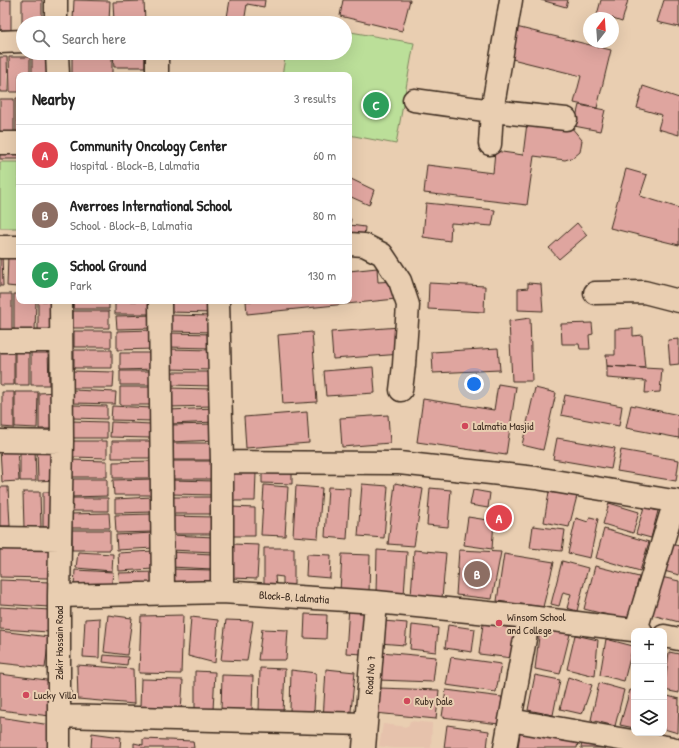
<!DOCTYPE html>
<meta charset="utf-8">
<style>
:root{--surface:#fff;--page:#f2f2f2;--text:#222;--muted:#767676;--line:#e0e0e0;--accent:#0b8043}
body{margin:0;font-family:"Patrick Hand",sans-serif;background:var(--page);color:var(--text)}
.controls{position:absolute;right:12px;bottom:12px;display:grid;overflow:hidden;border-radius:8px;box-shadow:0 4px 16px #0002}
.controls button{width:36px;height:36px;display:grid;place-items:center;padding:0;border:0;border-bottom:1px solid var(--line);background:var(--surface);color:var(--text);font:20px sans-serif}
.compass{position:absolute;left:583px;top:12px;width:36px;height:36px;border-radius:50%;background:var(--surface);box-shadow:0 4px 16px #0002;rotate:17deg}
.you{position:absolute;left:474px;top:384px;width:14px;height:14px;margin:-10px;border:3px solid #fff;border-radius:50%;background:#1a73e8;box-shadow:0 0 0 6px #1a73e833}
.badge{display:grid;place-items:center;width:26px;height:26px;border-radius:50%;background:var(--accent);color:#fff;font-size:13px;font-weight:700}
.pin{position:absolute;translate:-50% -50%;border:2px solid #fff;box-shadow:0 1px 4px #0006}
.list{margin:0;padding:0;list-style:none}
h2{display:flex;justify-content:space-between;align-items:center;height:52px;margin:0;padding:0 16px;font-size:17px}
h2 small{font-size:13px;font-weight:400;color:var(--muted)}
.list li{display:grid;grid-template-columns:26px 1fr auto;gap:12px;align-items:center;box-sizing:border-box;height:60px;padding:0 16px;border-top:1px solid var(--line)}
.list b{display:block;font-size:15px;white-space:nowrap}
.list p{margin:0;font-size:13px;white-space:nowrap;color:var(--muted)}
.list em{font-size:13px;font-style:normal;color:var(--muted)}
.icon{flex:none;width:22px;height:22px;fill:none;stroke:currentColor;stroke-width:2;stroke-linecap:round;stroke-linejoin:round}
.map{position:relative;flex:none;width:679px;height:748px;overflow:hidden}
.search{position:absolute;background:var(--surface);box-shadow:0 4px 16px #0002;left:16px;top:16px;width:336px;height:44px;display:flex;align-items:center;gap:10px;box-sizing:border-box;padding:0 14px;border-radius:22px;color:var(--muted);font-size:15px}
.panel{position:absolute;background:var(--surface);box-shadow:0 4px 16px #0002;left:16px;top:72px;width:336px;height:232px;border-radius:8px}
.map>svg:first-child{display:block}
.built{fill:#e6c2ac}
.green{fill:#bbdf99;stroke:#7b845c}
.building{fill:#dfa59f;stroke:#3b2a1e}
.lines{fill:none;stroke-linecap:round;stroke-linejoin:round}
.minor-casing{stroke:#3b2a1e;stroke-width:25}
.minor{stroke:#e9ceb1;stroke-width:22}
.poi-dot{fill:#d1495b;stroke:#e9ceb1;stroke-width:1.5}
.labels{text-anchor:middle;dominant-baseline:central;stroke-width:4;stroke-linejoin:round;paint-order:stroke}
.poi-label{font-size:11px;fill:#3b2a1e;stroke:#e9ceb1;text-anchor:start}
.street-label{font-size:11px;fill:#3b2a1e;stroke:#e9ceb1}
</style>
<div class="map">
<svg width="679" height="748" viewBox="0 0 679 748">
<rect width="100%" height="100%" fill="#e9ceb1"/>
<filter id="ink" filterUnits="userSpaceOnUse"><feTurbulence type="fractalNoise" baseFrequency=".025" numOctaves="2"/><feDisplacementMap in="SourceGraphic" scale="8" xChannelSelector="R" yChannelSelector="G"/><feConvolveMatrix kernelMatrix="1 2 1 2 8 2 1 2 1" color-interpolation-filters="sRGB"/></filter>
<g filter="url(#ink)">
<path class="built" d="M410,721L432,723L431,748H393L379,746L383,724L408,727Z"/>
<path class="green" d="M345,31L414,43L396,144L349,135V75H282L286,53H345Z
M0,162H19V228H0Z"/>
<path class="building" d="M0,0H11V30H0Z
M22,0H42V23H23L22,29Z
M74,0L110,1L109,21L73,20Z
M230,0H265L264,7L247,4L244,23H226Z
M343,0H410L402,31L340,16Z
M541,0H568L566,7Z
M601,0H628L622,22L613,19V18L597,15Z
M664,0H679V27L657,22Z
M144,1L145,21L114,22L113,2Z
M516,27L611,50L597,108L574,103L581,76L508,58Z
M113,53H145V67H114Z
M51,56L52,75H32V57Z
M0,57H7L8,92H0Z
M9,57H30V75H19V92H10Z
M72,57H112V75H72Z
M643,86L679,98V135L658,129L662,115L637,108Z
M16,98H19V133H16Z
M0,99H14V134H0Z
M579,105L605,110L600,131L574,126Z
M527,123L571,127L582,140L580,152L574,157L565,160L534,156L527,205L424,193L427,165L493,173L495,151L523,155Z
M19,145V159H0V146Z
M626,169L647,175L640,196L679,208V245L610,228Z
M349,178L374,190L369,205L349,196Z
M426,203L495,210L492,226L451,223L450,241L423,237Z
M349,218L351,219L350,225L365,227L364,237L349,235Z
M577,223L587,235L559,259L549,248Z
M0,254H2L3,286H0Z
M8,255H17V287L7,286Z
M377,268L378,282L395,281L396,299L247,314L246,301H349V271Z
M429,283L485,286L484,312L428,309Z
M528,283L541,284L543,311L518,310V289L528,288Z
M0,294H12V330H0Z
M14,294H19V301H36L35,331H14Z
M38,301H57L56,331L38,330Z
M73,301H109V309H73Z
M115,301H151V314H115Z
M168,301H215V313L168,312Z
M73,311H109V328H73Z
M153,315V328L117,329L116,316Z
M169,315L214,316V332L168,331Z
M530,318L532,381H512L509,321Z
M592,323L593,334L589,335L590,349H580L579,344H562L561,324Z
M400,327L402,354L333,359L331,332Z
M633,328V336L642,335L645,368L607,366L606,355H615V329Z
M153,330L154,349L117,350V331Z
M74,331H111V347H74Z
M312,332L317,402L283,404L278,335Z
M169,333L213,334L212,348L168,347Z
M679,339V364L670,365L668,340Z
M498,348L500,370L433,373L432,352Z
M169,349L212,350V370L168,369Z
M74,350H112V368H74Z
M48,351L49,385H31V352Z
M0,352H14V385H0Z
M15,352H29V385H15Z
M120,353H156V369L120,370Z
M607,366L662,369L660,392L645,393L646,381L607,378Z
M373,367L375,393L326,396L324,371Z
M73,371L114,372L113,388H73Z
M120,371H155V385H120Z
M169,372H212V386L169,385Z
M498,384L516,387L506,455L417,442L423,399L494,410Z
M120,387H154V405H120Z
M169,388L213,389V406L169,407Z
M535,388L556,393L543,450L522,445Z
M73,390L116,392L115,404L73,403Z
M2,392H14V428L2,427Z
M15,392H38L37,428L15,427Z
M58,392L59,429H39V393Z
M565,395L622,406L619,426L561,415Z
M73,405L107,406V419L72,418Z
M631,405L679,415V438L626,428Z
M112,406L152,408V421L111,420Z
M215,408V422L170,424L169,410Z
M307,412L309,443L246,448L244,417Z
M388,415L390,443L342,447L340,418Z
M72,421L107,422V438H71Z
M111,422L151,424L150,438L110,437Z
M215,424L216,440L171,442L170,425Z
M557,438L615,448L611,469L553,459Z
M72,441H107V458L72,457Z
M112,441H150V458H112Z
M171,443H215V460H171Z
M17,448L19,481L2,482L0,449Z
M55,448L56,480L38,481L37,449Z
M20,449H35L36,481H20Z
M621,450L679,460L676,481L617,471Z
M71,460L107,461V477H71Z
M151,461L152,478H113V462Z
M171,461H215V479H171Z
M262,470H292V484L262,483Z
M231,473H256L255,501H231Z
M71,479H107V496L71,497Z
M152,479V495H114L113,480Z
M171,480L215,481L214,495L171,494Z
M395,483L423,489L414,546L388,544Z
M362,484L388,486L384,538L358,536Z
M264,485L288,487L285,536L261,535Z
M296,486L322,488L318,538L293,536Z
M0,487H8L10,526H0Z
M328,487L350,488L347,539L325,537Z
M430,488L451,490L448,527L427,525Z
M473,490L490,493L488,508L470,505Z
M23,492H40L41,527L24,528Z
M43,492H56V527H43Z
M549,492L577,496L569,527L544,522Z
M152,497L153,512L115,513V499Z
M170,497H214L213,514H170Z
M71,498H108V511H71Z
M609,503L639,512L633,533L603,524Z
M231,507L255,508V536H230Z
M644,507L658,511L651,538L636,534Z
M109,513L110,528H71L70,514Z
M153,514V532L116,533L115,515Z
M171,516L214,517V534H170Z
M468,517L494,521L492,549L464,545Z
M590,517L598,519L590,558L568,553L576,518L588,522Z
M533,526L565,530L562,551L530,548Z
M604,529L649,542L640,571L596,558Z
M72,530H110V550H72Z
M153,533L154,548L117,550L116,535Z
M171,535L214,537V552L171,550Z
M232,544L259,545L257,579L231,578Z
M671,544L679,546V575L664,571Z
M0,546L49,547L48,578L0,577Z
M264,548H294V586H283V577L275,576L276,586H264Z
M377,550L407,552L404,595L376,593Z
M414,550L446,553L442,598L411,597Z
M459,550L501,552L492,599L456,595Z
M153,551L154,569L119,571L118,553Z
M78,552L113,554L112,571L76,568Z
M170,552L213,554V569L170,567Z
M307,554L331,555L330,578L306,576Z
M342,554L370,555L369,592H340Z
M504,554L554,562L543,607L497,601Z
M562,561L588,568L577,611L567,608L571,594L563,592L559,606L551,604Z
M595,566L639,577L628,620L584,609Z
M170,569L213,570V588H170Z
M75,570L113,572L111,590L74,587Z
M154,572L155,587L120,589L119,573Z
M661,577L679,581V622L652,615Z
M0,580L50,582L49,607L0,604Z
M349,606L366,607L363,654L346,653Z
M0,607L50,610L49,632L0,629Z
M305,614L327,615L326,639L304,638Z
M108,615L132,618L127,655L104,652Z
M183,615L181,674L139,673L141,616Z
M191,617L218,620L215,663L188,656Z
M100,618L99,658L83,657L85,619Z
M226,620L253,621L247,661L221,660Z
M383,621L407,623L405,645L379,643Z
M483,624L515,628L512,658L479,654Z
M412,625L438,628L436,652L410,649Z
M448,625L475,629L472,652L445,648Z
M262,629L288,630L286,660H258Z
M540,629L570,634L560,674L535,669Z
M0,631L49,637L45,668L0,663Z
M575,635L598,640L595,676L567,669Z
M606,639L633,646L624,681L600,675Z
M381,652L436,657L433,682L378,680Z
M669,652L679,654V693L664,690Z
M104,655L128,657L127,665L103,662Z
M451,657L501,664L496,692L446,685Z
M77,665L133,669L134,704L78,699Z
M260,668L285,669L283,713L259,712Z
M326,669L355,672L350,721L323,720Z
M291,670L316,673L314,711H290Z
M195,671L215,672L213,710L195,709Z
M0,674L54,681L50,716L0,710Z
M222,675L253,676L252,710H221Z
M535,675L560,680L553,715L528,710Z
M568,677L592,685L582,714L560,709Z
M141,679L183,680L181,712L140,707Z
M599,683L624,690L615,726L591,720Z
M379,688L439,690L436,719L375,713Z
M446,690L502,697L499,724L442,717Z
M630,690L634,691V728L620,725Z
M664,695L679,699L678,733L664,729Z
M0,717L50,725V748H0Z
M447,725L489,731L487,748H444Z
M92,733L121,737L120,748H91Z
M520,733L578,742L577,748H518Z
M143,739L193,741L194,748H134V743L143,745Z
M582,741L614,748H581Z"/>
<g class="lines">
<g class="minor-casing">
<path id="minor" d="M56,0V23
M0,42L23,41
M57,53L58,75
M157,53V75
M414,100L492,111L566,119
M0,143H19
M490,144L492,111L511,0
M349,244L364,245L382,254L400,281L408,305L404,365L401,390
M0,247H19
M595,293L644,292L679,301
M160,301L163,593
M218,301L222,462V592
M0,341H60
M0,441L62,442
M222,462L399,463L536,478L679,502
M0,538L59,539
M59,596L222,592L376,602L529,617L641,631
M529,617L510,720L672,748
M636,630L675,501
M664,636L679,639
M60,716L366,724
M59,748V596L62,442L61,301
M364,748L376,602
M505,748L510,720"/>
</g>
<use href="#minor" class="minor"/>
</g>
</g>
<g class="poi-dot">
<circle cx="465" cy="426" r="4"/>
<circle cx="499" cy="623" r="4"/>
<circle cx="26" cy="695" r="4"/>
<circle cx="407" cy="701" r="4"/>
</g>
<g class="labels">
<g class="poi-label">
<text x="473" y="426">Lalmatia Masjid</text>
<text x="507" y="617">Winsom School<tspan x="507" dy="13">and College</tspan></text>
<text x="34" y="695">Lucky Villa</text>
<text x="415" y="701">Ruby Dale</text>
</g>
<g class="street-label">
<text transform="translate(294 597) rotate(4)">Block-B, Lalmatia</text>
<text transform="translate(59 643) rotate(-90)">Zakir Hossain Road</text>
<text transform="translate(370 675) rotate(-86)">Road No 7</text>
</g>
</g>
</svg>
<div class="controls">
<button>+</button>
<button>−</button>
<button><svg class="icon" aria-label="layers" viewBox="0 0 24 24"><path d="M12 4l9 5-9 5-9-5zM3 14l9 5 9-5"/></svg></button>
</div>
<svg class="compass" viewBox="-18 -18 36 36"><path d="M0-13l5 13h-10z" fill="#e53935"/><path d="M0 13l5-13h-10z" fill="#767676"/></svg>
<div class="you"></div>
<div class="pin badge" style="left:499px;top:518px;background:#e0444e">A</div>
<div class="pin badge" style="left:477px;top:574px;background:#8d6e63">B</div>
<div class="pin badge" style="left:376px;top:105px;background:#2e9e5b">C</div>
<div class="search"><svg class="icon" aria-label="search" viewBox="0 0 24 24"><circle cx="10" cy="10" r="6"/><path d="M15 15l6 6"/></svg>Search here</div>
<section class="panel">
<h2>Nearby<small>3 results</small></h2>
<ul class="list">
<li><span class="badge" style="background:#e0444e">A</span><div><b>Community Oncology Center</b><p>Hospital · Block-B, Lalmatia</p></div><em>60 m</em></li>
<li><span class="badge" style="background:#8d6e63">B</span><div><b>Averroes International School</b><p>School · Block-B, Lalmatia</p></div><em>80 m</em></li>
<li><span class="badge" style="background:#2e9e5b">C</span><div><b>School Ground</b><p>Park</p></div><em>130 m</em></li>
</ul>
</section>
</div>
